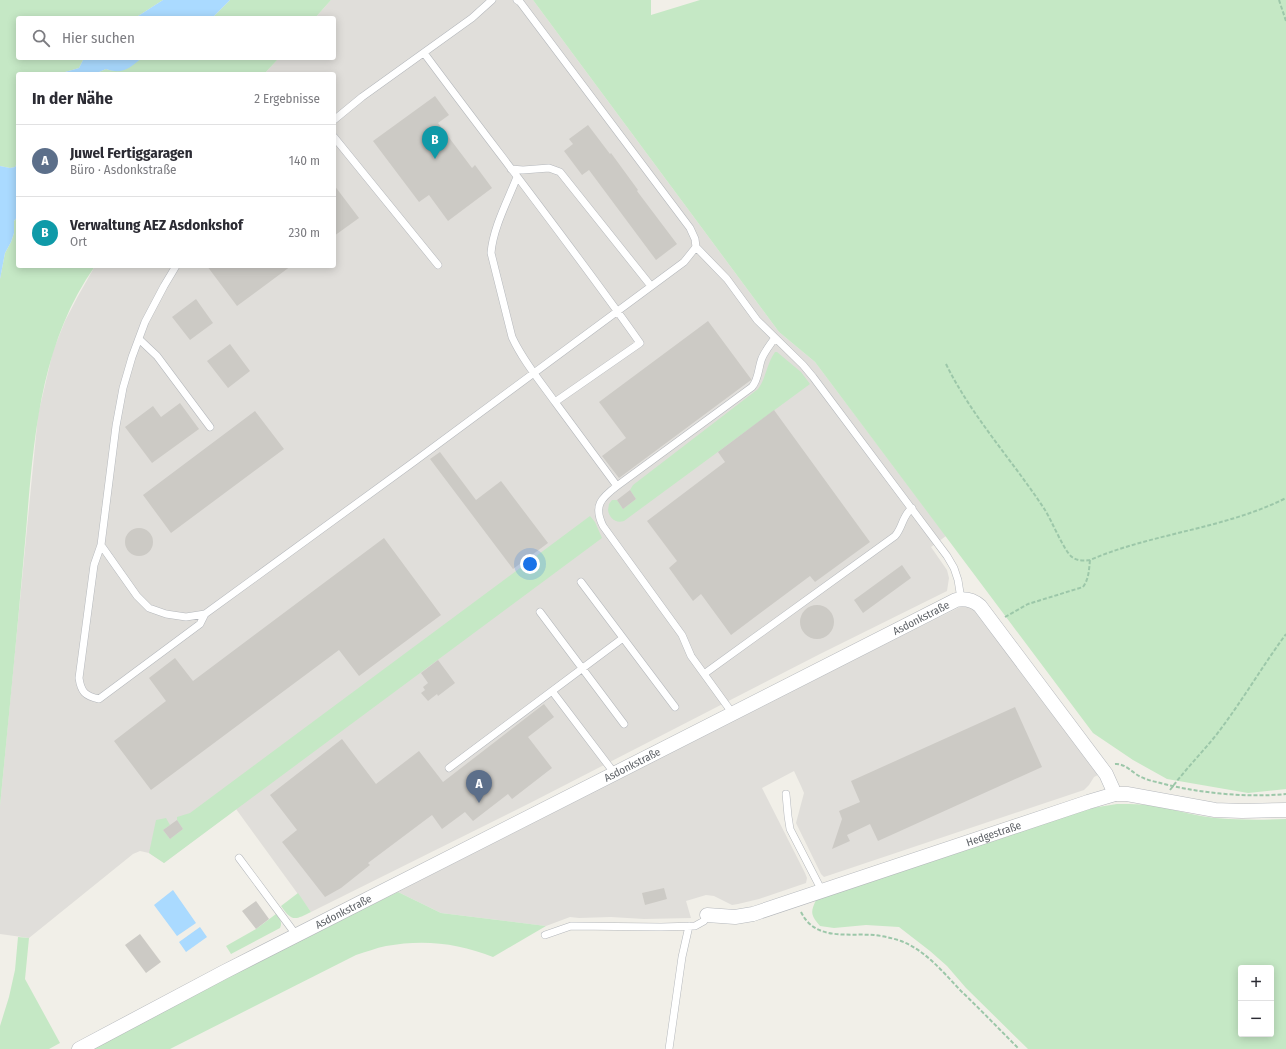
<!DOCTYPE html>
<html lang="de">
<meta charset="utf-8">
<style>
:root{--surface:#fff;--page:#f7f7f7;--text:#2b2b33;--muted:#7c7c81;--line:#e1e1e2;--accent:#ea4335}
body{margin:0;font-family:"Fira Sans Condensed",sans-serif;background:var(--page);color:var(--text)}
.controls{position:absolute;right:12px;bottom:12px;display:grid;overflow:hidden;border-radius:4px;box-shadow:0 2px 10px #0003}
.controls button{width:36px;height:36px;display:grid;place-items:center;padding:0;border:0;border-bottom:1px solid var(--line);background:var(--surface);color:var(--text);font:20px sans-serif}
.you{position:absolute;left:530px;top:564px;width:14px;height:14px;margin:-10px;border:3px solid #fff;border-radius:50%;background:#1a73e8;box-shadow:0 0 0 6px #1a73e833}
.badge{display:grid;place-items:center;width:26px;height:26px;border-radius:50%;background:var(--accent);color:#fff;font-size:13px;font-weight:700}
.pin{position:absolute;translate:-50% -33px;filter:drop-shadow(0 1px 2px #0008)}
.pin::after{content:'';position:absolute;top:21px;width:14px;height:12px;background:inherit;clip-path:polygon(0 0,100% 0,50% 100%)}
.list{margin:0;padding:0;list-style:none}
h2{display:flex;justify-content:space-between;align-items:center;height:52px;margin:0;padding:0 16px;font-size:17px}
h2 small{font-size:13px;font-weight:400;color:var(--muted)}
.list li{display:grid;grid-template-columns:26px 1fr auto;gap:12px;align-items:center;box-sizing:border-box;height:72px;padding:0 16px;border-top:1px solid var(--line)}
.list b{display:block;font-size:15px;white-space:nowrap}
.list p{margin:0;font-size:13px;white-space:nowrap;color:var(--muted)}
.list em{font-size:13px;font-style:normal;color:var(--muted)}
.icon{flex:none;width:22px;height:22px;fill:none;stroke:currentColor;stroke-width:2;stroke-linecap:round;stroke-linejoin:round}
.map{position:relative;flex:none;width:1286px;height:1049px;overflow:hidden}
.search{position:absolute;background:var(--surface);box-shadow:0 2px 10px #0003;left:16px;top:16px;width:320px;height:44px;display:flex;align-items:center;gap:10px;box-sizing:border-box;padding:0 14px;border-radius:4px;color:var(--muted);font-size:15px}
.panel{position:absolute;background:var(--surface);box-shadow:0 2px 10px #0003;left:16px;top:72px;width:320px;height:196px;border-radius:4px}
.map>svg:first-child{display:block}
.industrial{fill:#e0deda}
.green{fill:#c5e8c5;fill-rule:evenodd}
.water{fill:#aadaff}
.building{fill:#cccac5}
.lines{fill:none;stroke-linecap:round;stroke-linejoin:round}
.service-casing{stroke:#b5b8bc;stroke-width:8}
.minor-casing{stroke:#b5b8bc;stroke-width:15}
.path{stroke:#9cc7a9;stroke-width:2;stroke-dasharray:4 2;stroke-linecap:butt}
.service{stroke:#fff;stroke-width:7}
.minor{stroke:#fff;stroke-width:14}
.labels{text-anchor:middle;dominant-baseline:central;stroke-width:3.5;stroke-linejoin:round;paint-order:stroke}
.street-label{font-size:11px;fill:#5f6368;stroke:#fff}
</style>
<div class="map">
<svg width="1286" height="1049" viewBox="0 0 1286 1049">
<rect width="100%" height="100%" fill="#f1efe8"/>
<path class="industrial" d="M331,0H533L779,332L815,362L946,536L931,547L947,570L949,578L947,591L820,654L532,802L311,912L236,809L164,863L149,853L140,851L133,854L29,938L0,934V806L38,415L53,351L65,321L78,296L95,266H334V74H264L279,58H334V18H315Z
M960,607H969L976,611L1096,771L1098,775L1094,777L1089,785L1084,790L824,877L821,874L796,823L804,793L801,786L794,771L762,788L805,873L807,878L806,883L759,899L738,904L732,905L714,896L706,895L686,901L691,918L644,919L611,917L579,918L570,917L546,926L441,913L398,892L761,706Z"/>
<path class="green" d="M0,0H163L135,18H18V58H84L79,68L58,74H18V161L15,167L10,168L0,166Z
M230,0H331L315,18H212Z
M533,0H651V15L700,0H1286V789L1248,793L1167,779L1133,760L1093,733L815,362L779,332Z
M142,58H279L264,74H98L99,72L106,69C120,74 131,66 142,58Z
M18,216V266H95C33,354 33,462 23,565C16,645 8,725 0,806V279L5,253L11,242L14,233V221Z
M775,352H777L801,372L810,384L624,521C616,524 609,518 608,510L609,504L612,500H617L623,509L636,499L630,490L633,485L758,389C765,381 767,363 775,352Z
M590,516L595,522L602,538L164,863L149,853L156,820L166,818L170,825L163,830L170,839L183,829L177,820V817L190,813Z
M1117,804C1133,804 1150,804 1166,808C1182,812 1198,816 1215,818C1238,820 1262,820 1286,819V1049H1028L966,988L947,966L930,951L899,927L866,925L834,928L820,926C811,915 810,913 816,900L1092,808ZM1241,968H1271V1034H1241Z
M398,892L441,913L546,926L493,957C459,943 423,939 386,946C376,948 366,952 356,955L170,1049H91L324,928Z
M298,893L311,912C295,920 292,922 281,906Z
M276,914C279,918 283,922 280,928L231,954L226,946L256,929Z
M18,937L29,938L25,979L60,1043L49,1049H0V1026L9,997L15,970Z"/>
<path class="water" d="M163,0H230L212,18H135Z
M84,58H142C129,68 123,75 106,69L99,72L98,74H58L79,68Z
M18,161V216L14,221V233L11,242L5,253L0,279V166L10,168L15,167Z
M173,890L196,923L177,936L154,905Z
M200,927L207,937L186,952L179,942Z"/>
<path class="building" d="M435,96L449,115L438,123L472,168L475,165L492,188L448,221L429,195L419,202L373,141Z
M588,125L610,154L611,153L638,190L637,191L677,244L656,260L589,170L582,175L564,151L573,144L569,139Z
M334,185L359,218L334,236Z
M207,266H291L237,306Z
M196,299L213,323L190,340L172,317Z
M708,321L751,379V380L619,478L602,456L626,438L599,402Z
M230,344L250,371L228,388L207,361Z
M180,403L199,429L152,463L125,427L153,406L161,417Z
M774,410L870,542L815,582L810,576L731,635L701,594L693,601L669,568L677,561L647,521L725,462L718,452Z
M255,411L284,449L171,533L143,495Z
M440,452L476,500L501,481L548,543L513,569L430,459Z
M630,490L636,499L623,509L617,500Z
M125 542a14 14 0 1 1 28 0a14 14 0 1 1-28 0Z
M384,538L441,615L359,676L339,650L151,790L114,741L166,701L149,678L175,658L193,681Z
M902,565L911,578L863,613L854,600Z
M800 622a17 17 0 1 1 34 0a17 17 0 1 1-34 0Z
M438,660L455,683L438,696L437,694L428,701L421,693L425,690L423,687L428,683L421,673Z
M544,704L554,717L528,737L552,768L512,799L508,794L473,821L465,812L442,829L432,815L368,863L370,865L341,888L325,897L282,842L297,830L270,795L342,739L376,784L419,751L443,782Z
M1015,707L1042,767L878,841L870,824L847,835L850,841L832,849L842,819L839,811L860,802L851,781Z
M177,820L183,829L170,839L163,830Z
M664,888L667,899L645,905L642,893Z
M256,901L269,919L256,929L242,911Z
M140,934L161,962L146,973L125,945Z"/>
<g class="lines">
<g class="service-casing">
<path id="service" d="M424,53C496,150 571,245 640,343L555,402C540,381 523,361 512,337L491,253C493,228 508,200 517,177
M334,120L362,97L472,18L492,0
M334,137L438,265
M511,169L523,170L549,168L560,172L651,286
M696,247L727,279L757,320L803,365L813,377L947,556L954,568L958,580L961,599
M176,266L164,286L145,322L132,357L123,388L116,426L101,545L94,565L79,678C81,692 85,696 99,699L200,624L205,614
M139,339L157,356L210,427
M555,402L617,486L752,387C759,379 758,368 762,358C765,351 770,345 774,339
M617,486C601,498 593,506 603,526L682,635L691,656L733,714
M101,545L137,596L149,608L166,614L186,617L205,614L415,461L684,262L696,247L695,239L690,228L520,2L517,0
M581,582L675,707
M540,612L624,724
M704,674L895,536C903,527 902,516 912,508
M552,691L615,774
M449,768L623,638
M786,794L788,816L790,829L822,891
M239,858L297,936
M545,935L571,926L661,927L695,926L704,921L707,915
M669,1049L682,957L689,926"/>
</g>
<g class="minor-casing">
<g id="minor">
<path id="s1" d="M707,915L735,917L753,914L1088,802L1115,794H1127L1215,810L1242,811L1286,810"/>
<path id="s2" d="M79,1049L224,972L956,600C966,598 973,600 980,606L1106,774L1115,794"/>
</g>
</g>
<path class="path" d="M1279,0L1286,21
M946,364C972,417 1013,461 1045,510C1052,521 1064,551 1072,557C1077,561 1084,561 1090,560C1153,533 1224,529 1286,498
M1005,617L1028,604L1083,587C1089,579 1089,569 1090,560
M1115,764C1124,763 1132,772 1139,776C1145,779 1151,781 1157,782C1195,793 1247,798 1286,794
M1170,790C1187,767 1207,748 1223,726C1245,696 1264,664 1286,634
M801,912C815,941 847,933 874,935C883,936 892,938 901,941C925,950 943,972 961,991C981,1010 1000,1030 1019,1049"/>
<use href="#service" class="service"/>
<use href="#minor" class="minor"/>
</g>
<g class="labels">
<g class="street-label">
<text stroke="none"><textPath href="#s2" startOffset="946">Asdonkstraße</textPath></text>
<text stroke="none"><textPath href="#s2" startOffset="622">Asdonkstraße</textPath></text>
<text stroke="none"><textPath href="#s1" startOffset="300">Hedgestraße</textPath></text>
<text stroke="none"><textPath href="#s2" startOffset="298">Asdonkstraße</textPath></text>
</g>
</g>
</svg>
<div class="controls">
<button>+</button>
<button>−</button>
</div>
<div class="you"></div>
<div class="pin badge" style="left:479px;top:803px;background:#5c6f8a">A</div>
<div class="pin badge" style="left:435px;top:159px;background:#0f9aa8">B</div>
<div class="search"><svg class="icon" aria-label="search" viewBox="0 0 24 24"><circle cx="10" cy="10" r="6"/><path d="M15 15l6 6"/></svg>Hier suchen</div>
<section class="panel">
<h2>In der Nähe<small>2 Ergebnisse</small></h2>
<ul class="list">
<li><span class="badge" style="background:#5c6f8a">A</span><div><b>Juwel Fertiggaragen</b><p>Büro · Asdonkstraße</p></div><em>140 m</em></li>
<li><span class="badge" style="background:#0f9aa8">B</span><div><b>Verwaltung AEZ Asdonkshof</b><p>Ort</p></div><em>230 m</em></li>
</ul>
</section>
</div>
